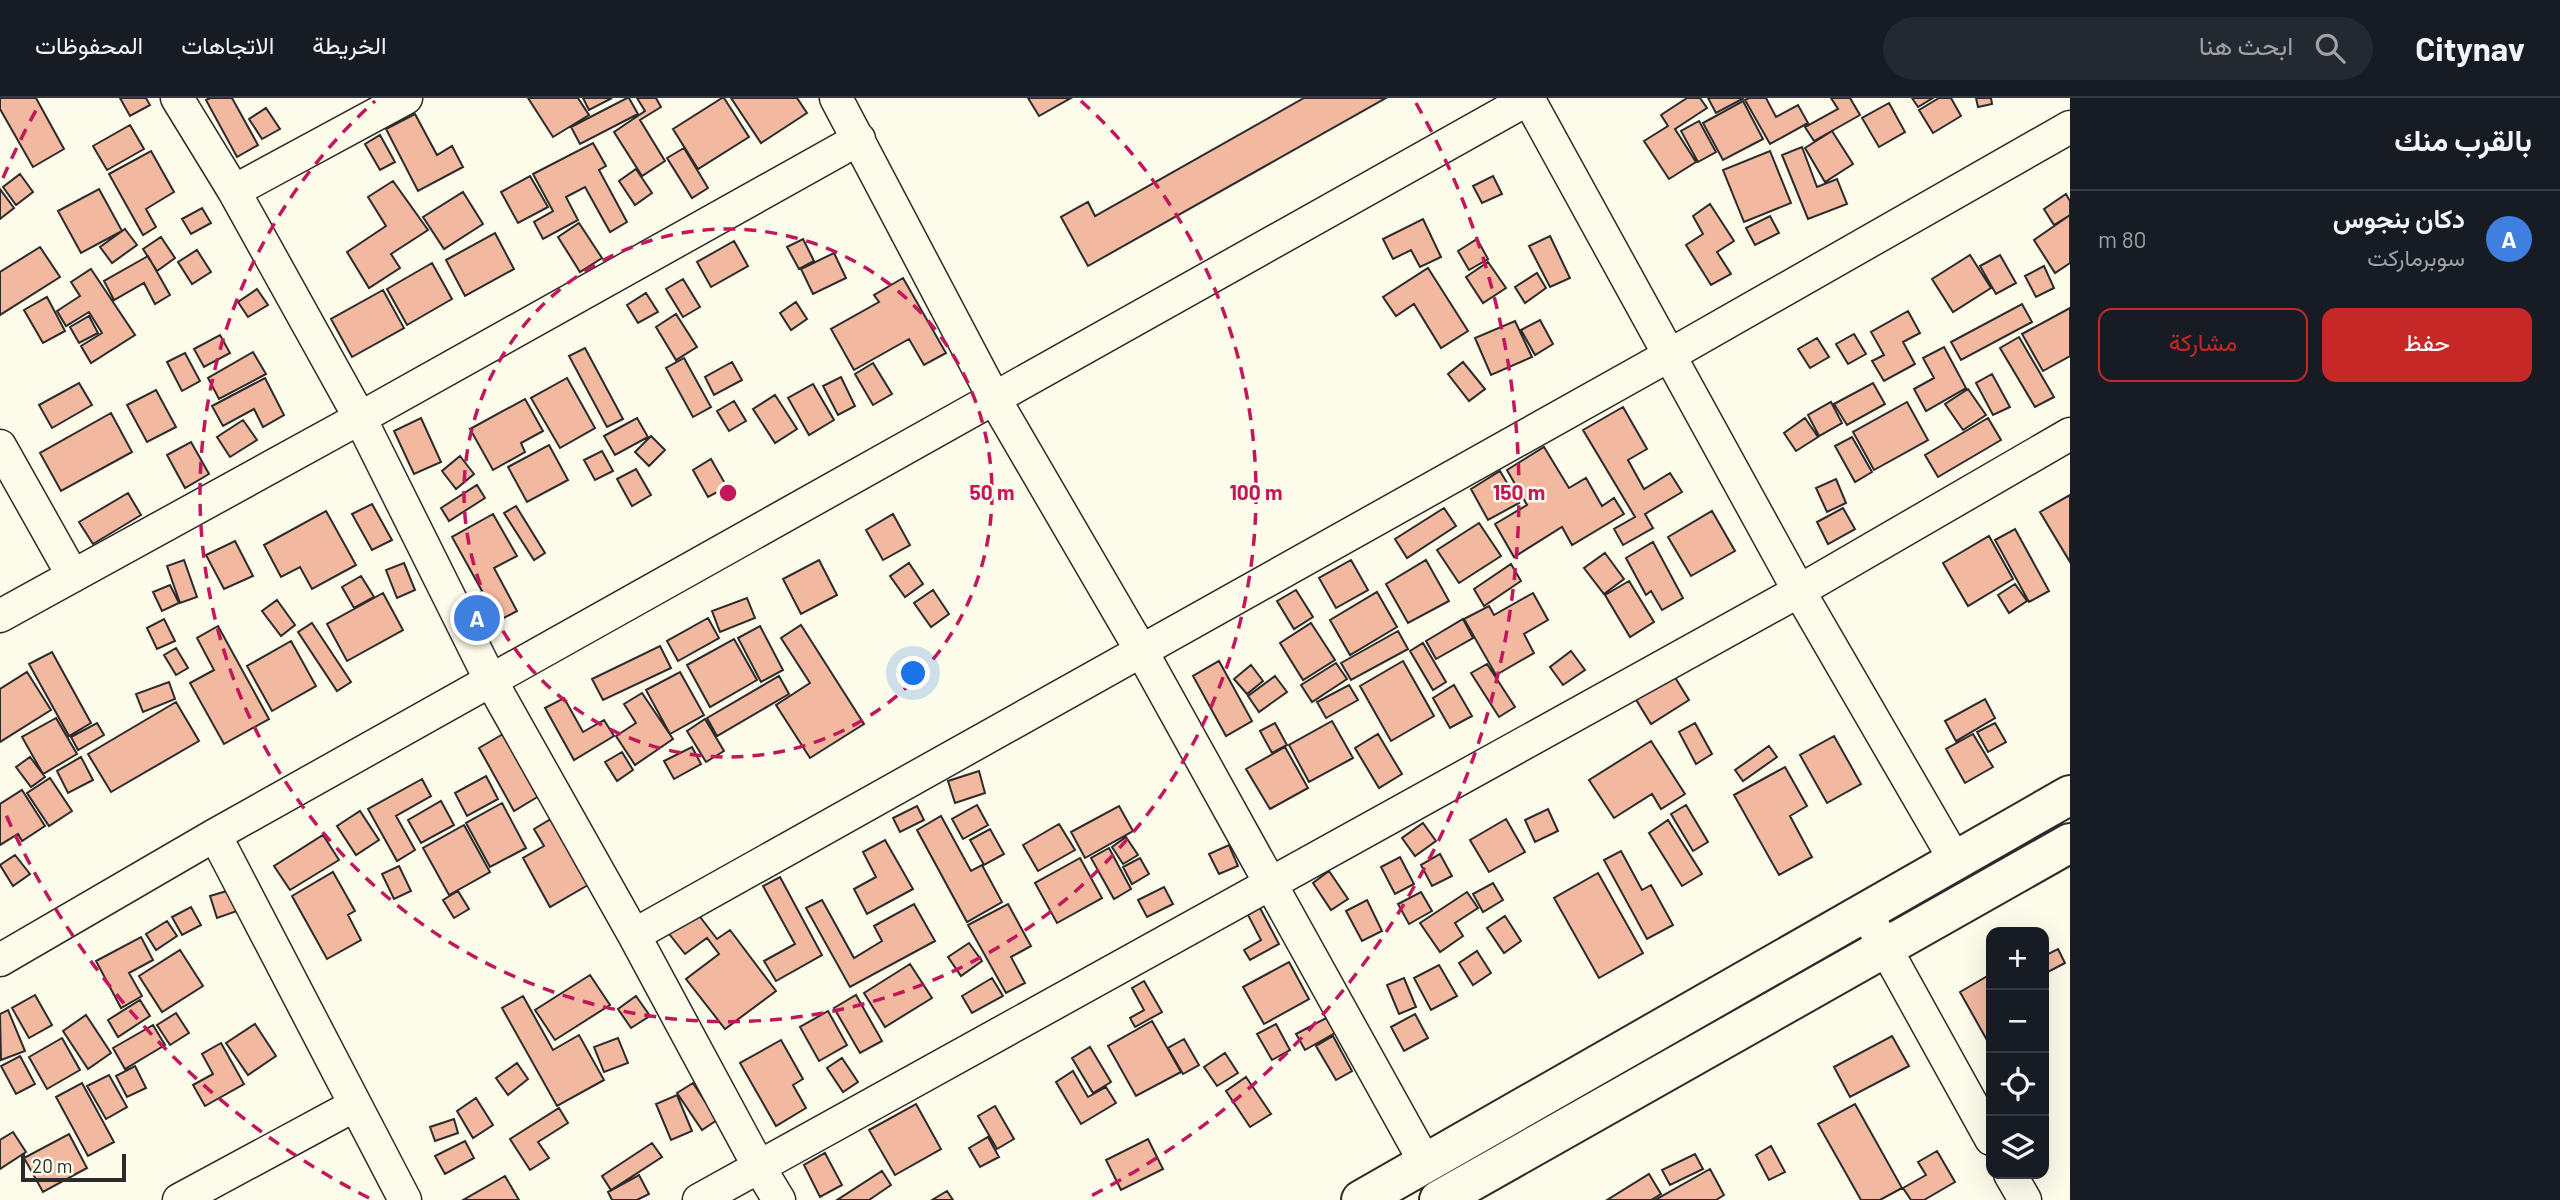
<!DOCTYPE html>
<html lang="ar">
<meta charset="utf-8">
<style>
:root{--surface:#171b24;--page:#242831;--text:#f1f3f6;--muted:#9ea1a6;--line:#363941;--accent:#c62828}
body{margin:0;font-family:Barlow,Vazirmatn,sans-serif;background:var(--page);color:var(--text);direction:rtl}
.controls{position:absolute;right:21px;bottom:21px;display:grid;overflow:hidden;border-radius:14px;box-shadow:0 7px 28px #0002}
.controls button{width:63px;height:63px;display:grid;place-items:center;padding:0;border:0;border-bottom:2px solid var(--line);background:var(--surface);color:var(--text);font:35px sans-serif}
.scale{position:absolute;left:21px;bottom:18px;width:105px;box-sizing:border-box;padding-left:7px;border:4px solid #2b2b2b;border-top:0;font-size:19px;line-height:24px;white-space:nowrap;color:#2b2b2b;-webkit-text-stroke:5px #fdfbea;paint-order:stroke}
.you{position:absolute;left:914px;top:576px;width:24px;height:24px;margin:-18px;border:5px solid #fff;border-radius:50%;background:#1a73e8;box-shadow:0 0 0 10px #1a73e833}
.badge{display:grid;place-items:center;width:46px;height:46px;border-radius:50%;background:var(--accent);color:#fff;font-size:23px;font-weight:700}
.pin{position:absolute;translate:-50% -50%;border:4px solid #fff;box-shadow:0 2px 7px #0006}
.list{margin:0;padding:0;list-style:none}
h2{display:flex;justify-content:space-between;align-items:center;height:91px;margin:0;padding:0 28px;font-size:30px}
h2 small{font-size:23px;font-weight:400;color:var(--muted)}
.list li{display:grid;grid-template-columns:46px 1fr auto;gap:21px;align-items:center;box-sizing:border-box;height:98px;padding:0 28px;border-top:2px solid var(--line)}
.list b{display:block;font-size:26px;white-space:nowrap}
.list p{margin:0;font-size:23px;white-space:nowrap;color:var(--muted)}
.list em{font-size:23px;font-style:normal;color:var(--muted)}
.actions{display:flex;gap:14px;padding:21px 28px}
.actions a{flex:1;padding:16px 0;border:2px solid var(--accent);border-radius:14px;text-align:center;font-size:24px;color:var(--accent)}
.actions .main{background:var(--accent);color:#fff}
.icon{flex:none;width:38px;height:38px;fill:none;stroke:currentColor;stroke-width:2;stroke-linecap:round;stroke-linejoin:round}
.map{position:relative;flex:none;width:2070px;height:1102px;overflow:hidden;direction:ltr}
header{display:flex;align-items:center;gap:42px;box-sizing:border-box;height:98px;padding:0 35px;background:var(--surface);border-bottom:2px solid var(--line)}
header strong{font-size:33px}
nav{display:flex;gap:38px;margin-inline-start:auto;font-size:24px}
.search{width:490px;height:63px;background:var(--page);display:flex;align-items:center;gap:18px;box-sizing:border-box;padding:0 24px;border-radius:38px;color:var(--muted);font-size:26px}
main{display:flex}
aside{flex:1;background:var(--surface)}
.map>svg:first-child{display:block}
.building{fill:#f2b8a0;stroke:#2b2b2b;stroke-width:2}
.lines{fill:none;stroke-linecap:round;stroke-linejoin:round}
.minor-casing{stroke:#2b2b2b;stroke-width:35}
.secondary-casing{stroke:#2b2b2b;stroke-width:42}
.minor{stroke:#fdfbea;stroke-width:32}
.secondary{stroke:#fdfbea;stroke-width:38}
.ring{fill:none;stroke:#c2185b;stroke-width:3.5;stroke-dasharray:12 9}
.centre{fill:#c2185b;stroke:#fdfbea;stroke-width:3.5}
.ring-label{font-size:21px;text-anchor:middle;font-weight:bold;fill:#c2185b;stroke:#fdfbea;stroke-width:5;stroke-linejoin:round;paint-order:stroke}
</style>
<header>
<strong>Citynav</strong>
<div class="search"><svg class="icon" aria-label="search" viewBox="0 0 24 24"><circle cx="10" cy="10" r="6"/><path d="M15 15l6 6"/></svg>ابحث هنا</div>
<nav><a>الخريطة</a><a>الاتجاهات</a><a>المحفوظات</a></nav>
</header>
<main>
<aside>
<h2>بالقرب منك<small></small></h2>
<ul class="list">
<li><span class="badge" style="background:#3f7fe0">A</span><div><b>دكان بنجوس</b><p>سوبرماركت</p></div><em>80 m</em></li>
</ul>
<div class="actions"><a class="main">حفظ</a><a>مشاركة</a></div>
</aside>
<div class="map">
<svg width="2070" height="1102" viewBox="0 0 2070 1102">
<rect width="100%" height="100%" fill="#fdfbea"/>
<path class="building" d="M0,0H36L64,51L33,69L0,11Z
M120,0H146L150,7L130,18Z
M210,0H232L258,47L237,59L206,2Z
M528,0H578L589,17L553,39Z
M583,0H612L589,12Z
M627,0H629L638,16L580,46L571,29Z
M637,0H656L661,9L640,22L665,63L642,78L614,34L645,13Z
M722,0H724L749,39L698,71L673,31Z
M731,0H797L807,15L761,45Z
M1028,0H1071L1039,18Z
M1304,0H1386L1088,168L1061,119L1088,104L1095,118Z
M1687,0H1700L1707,10L1675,31L1696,64L1669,81L1644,43L1668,28L1661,17Z
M1708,0H1744L1716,15Z
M1749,0H1766L1776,19L1798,7L1808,25L1770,46L1745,2Z
M1831,0H1850L1860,17L1814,43L1805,29L1838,11Z
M1912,0H1933L1918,9Z
M1939,0H1951L1961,18L1933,35L1919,12Z
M1976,0H1991L1992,6L1978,9Z
M1743,3L1763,41L1723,62L1703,25Z
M1889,5L1905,34L1879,49L1862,20Z
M266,10L280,31L262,41L249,21Z
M415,16L437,57L452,48L463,69L418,93L386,31Z
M1699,23L1716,54L1698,64L1681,33Z
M130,27L144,51L107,72L93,48Z
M1832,33L1853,66L1825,84L1805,50Z
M380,37L395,64L380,72L365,46Z
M593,45L606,68L599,72L627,124L610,134L585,89L566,99L578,122L543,141L534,124L553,113L533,76Z
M1802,49L1817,89L1837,81L1847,106L1808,121L1782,57Z
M684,50L708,90L692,100L667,60Z
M151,53L174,94L146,111L156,129L143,137L109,76Z
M1770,53L1791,105L1744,124L1723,72Z
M636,71L652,95L635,107L619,83Z
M20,76L33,94L16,107L3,89Z
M530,78L548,109L518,125L501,94Z
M1493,78L1502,96L1482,105L1473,88Z
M393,83L428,132L391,156L400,170L369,190L347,154L386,128L368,99Z
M0,91L14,110L0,121Z
M99,91L122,133L81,155L58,113Z
M463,94L483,126L444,151L423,119Z
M2066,96L2070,103V117L2054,127L2044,111Z
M1710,106L1734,143L1717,154L1731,176L1711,187L1686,147L1703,136L1693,118Z
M202,110L211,125L191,136L182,121Z
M2070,117V165L2055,175L2034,142Z
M1770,118L1779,135L1755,147L1746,130Z
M1423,121L1441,159L1420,169L1411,152L1393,161L1383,141Z
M579,125L602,160L580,174L558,139Z
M125,131L137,147L112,165L100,149Z
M495,135L514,171L465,198L446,162Z
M1550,138L1570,180L1550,189L1529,148Z
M161,139L175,160L157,173L143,151Z
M803,141L814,163L799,171L787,149Z
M1477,141L1488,161L1469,172L1458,153Z
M734,143L748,168L711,189L697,164Z
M40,149L60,179L0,217V174Z
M197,152L211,174L192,186L178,164Z
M834,155L846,180L813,196L801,171Z
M1970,157L1991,190L1953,214L1932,181Z
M2000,157L2016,185L1996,196L1980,168Z
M148,158L170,197L155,206L144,185L114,202L104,183Z
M1488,164L1506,190L1483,205L1466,179Z
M432,165L452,201L407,227L387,191Z
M2044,168L2054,190L2036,199L2025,178Z
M1428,170L1468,233L1441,250L1414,206L1396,218L1383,199Z
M91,171L135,237L91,265L81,248L102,235L89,214L66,228L57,213L80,198L71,184Z
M1537,175L1546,190L1525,205L1515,189Z
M903,180L946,255L924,267L909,241L854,272L831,231L879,204L874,197Z
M683,181L700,209L683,219L666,191Z
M257,191L268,207L248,219L238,204Z
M383,192L404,230L352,259L331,221Z
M646,195L658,214L638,225L627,207Z
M47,199L65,233L43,245L24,212Z
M796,204L807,221L791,232L780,215Z
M2022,206L2032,224L1961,262L1951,244Z
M2070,210V258L2043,273L2022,236Z
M1908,213L1920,235L1903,244L1915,266L1884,283L1872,263L1884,257L1871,234Z
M676,216L697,249L676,262L656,229Z
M89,218L98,235L79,245L70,229Z
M1540,222L1553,246L1535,257L1521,232Z
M1515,223L1532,259L1491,277L1475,240Z
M1854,236L1866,256L1848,266L1836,246Z
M220,237L230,255L204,269L194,251Z
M2019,239L2054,299L2035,309L2000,250Z
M1817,240L1829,259L1810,270L1798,251Z
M1944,249L1966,290L1926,313L1914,291L1934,280L1923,260Z
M585,250L623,321L607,329L569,258Z
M253,254L266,276L219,301L208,280Z
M185,255L200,283L182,293L167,264Z
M684,260L711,309L693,319L666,270Z
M732,264L742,282L714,297L705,279Z
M1463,264L1485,291L1469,303L1448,276Z
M873,265L892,296L873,307L855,276Z
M1992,276L2010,309L1993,317L1976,285Z
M841,279L855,308L838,317L823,288Z
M265,280L284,317L263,329L254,311L223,328L212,308Z
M567,280L595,330L560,350L531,300Z
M79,285L92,307L52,330L39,307Z
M1873,285L1885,306L1847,327L1834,306Z
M813,286L834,322L809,337L788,300Z
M1968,291L1986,317L1963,332L1945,306Z
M156,292L176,329L147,344L127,307Z
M775,297L797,331L775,345L753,311Z
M525,301L543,333L521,345L525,354L493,372L470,331Z
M734,303L746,323L729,333L717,313Z
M1831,304L1842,325L1819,338L1808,317Z
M1907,304L1928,342L1874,372L1853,334Z
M1623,309L1647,351L1628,362L1644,391L1670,375L1682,394L1645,416L1653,430L1623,447L1614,431L1635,419L1583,332Z
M111,315L132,354L61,393L40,355Z
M421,320L441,364L414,376L394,333Z
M637,320L648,339L615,357L604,338Z
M1805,320L1818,339L1796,353L1784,335Z
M1988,320L2001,342L1938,379L1925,357Z
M243,322L257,342L230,359L217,339Z
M651,338L665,352L649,368L635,354Z
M1852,339L1872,374L1855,384L1835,348Z
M191,344L209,376L185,390L167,357Z
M549,347L568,382L527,404L508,369Z
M1544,349L1569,390L1586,380L1602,408L1614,400L1624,416L1572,447L1562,429L1514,459L1495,426L1527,407L1507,372Z
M602,353L613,373L595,382L584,362Z
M460,358L474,376L456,391L442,373Z
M711,361L727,389L708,399L693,372Z
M636,371L651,397L632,408L617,381Z
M1500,373L1519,405L1488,422L1471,391Z
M1836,381L1846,405L1827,414L1816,390Z
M477,387L485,400L449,423L441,410Z
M128,395L141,417L93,446L79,424Z
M2070,397V464L2040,414Z
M372,406L392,442L372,452L352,416Z
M516,408L545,455L534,462L504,415Z
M1444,410L1456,428L1407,460L1395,441Z
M1843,410L1855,431L1828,446L1817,424Z
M326,413L356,467L312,491L300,469L281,479L264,447Z
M1712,413L1735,453L1691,478L1668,439Z
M493,416L517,458L494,470L517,513L487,529L470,500L482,493L452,439Z
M893,416L910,447L883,462L866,432Z
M1479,425L1501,458L1459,485L1437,452Z
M2015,431L2049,493L2029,504L1995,442Z
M1989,438L2013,481L1968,508L1943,465Z
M235,443L253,478L224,491L206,457Z
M1653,444L1683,500L1662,512L1651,493L1646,497L1626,460Z
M1605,455L1624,481L1604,496L1584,470Z
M184,462L197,499L180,505L167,468Z
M819,462L837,497L801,516L783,481Z
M1351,462L1368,492L1336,510L1319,480Z
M1426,462L1449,503L1408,525L1386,486Z
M404,465L415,492L397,500L386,472Z
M909,465L923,486L905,499L890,478Z
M1511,466L1521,483L1484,508L1474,491Z
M361,478L374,499L354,510L342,489Z
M1629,483L1654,524L1630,539L1605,497Z
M2015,486L2027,503L2009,515L1998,497Z
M170,487L179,505L162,513L153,494Z
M933,492L949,516L931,529L914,505Z
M1296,492L1313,519L1294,531L1277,503Z
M1377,494L1397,529L1350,557L1330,522Z
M383,495L403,532L347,563L327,526Z
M1533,495L1548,522L1524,536L1534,555L1496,577L1464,521L1489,508L1494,517Z
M747,500L755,520L720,534L712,513Z
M277,502L295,527L281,538L262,513Z
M708,520L719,540L678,563L667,543Z
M164,521L175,543L157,551L147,530Z
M1463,521L1473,540L1436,561L1426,543Z
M312,525L351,584L337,593L298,534Z
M1311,525L1335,562L1303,582L1280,545Z
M801,527L864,626L810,660L776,607L810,585L781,540Z
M218,528L269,621L224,646L190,585L214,572L197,540Z
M760,528L783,572L761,584L738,540Z
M1398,533L1408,551L1351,582L1341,565Z
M734,541L757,582L710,609L687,567Z
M291,543L316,588L272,613L247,568Z
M1423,545L1446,584L1433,592L1410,553Z
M660,548L671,570L603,602L592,581Z
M176,550L188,570L176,577L164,557Z
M1571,553L1585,572L1563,587L1550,569Z
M52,554L91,625L69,638L29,566Z
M1219,563L1252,623L1226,638L1193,578Z
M1403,563L1434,618L1391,643L1360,588Z
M1336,565L1347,581L1312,604L1301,587Z
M1487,566L1515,609L1499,619L1471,575Z
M1251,567L1263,583L1247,596L1234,581Z
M27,574L51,612L0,644V591Z
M680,574L704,617L670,636L646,592Z
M1673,576L1689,602L1651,626L1635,600Z
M779,578L789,596L717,638L707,620Z
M1275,578L1287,594L1259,614L1248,598Z
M169,584L175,601L143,614L136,596Z
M1349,587L1358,602L1326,620L1317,604Z
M1454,587L1472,618L1450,630L1433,600Z
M642,595L673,641L635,667L616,638L636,625L624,606Z
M564,600L583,634L604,622L614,638L574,662L545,610Z
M1985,601L1995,620L1956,643L1945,623Z
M176,604L199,643L111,694L88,656Z
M56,620L77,656L43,676L22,639Z
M705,621L724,653L706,664L687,633Z
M1332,623L1353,660L1309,684L1289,647Z
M97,625L104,637L78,652L71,639Z
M1275,625L1287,647L1272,655L1260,633Z
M1695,625L1712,656L1696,666L1679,634Z
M1995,625L2006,644L1988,654L1977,634Z
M503,636L539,698L514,713L479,650Z
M1378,636L1402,676L1379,690L1355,650Z
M1973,636L1993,669L1965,685L1946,651Z
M1834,638L1861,686L1827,705L1800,657Z
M1651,643L1685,696L1661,711L1652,696L1614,720L1589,682Z
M1769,648L1777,659L1743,683L1735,672Z
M692,649L701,666L674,681L664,663Z
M1285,649L1308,690L1270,711L1246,671Z
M622,654L633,672L617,683L605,664Z
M30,659L45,679L31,689L16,669Z
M81,659L93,682L68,695L57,673Z
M1785,669L1807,708L1790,718L1812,759L1779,777L1734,697Z
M979,673L985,695L955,705L948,683Z
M486,678L498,701L467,718L455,695Z
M50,680L72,713L49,728L27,695Z
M422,681L431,698L396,718L415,752L397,763L368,711Z
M22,692L45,728L22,743L18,736L0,747V706Z
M441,703L454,727L421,745L408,722Z
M502,705L526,750L490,769L466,725Z
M977,707L988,727L963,741L952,721Z
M1686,707L1708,744L1693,753L1671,716Z
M917,708L924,722L900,734L893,720Z
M1119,708L1133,733L1085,760L1071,734Z
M1548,711L1558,733L1535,744L1525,722Z
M360,713L379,742L356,757L337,728Z
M941,718L971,773L982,767L1002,804L967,824L917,732Z
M551,721L588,787L550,809L523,760L544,748L534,731Z
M1506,721L1525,754L1489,774L1470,742Z
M1668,722L1702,776L1682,788L1649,735Z
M1423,725L1436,743L1415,758L1402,740Z
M1059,726L1075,752L1038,773L1023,747Z
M464,727L490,774L449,797L423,750Z
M990,731L1004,756L984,767L970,742Z
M323,737L339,762L290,792L274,768Z
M1126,739L1138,757L1123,766L1112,749Z
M885,742L913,791L867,816L854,791L876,779L863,754Z
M1229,747L1238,768L1219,776L1209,756Z
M1109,750L1131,791L1114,801L1091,760Z
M1621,753L1642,792L1651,787L1673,827L1647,841L1604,762Z
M1440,756L1452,778L1432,788L1421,767Z
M15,757L30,776L13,788L0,767Z
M1400,759L1414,786L1395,796L1381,769Z
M1080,760L1102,800L1057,825L1035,785Z
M1140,760L1149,776L1132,786L1123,769Z
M399,768L411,793L394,801L382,776Z
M1329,773L1348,801L1331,812L1313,785Z
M333,774L355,813L348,817L361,842L327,861L292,798Z
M1598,775L1643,855L1599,880L1554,800Z
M780,779L822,857L776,883L764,863L795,846L763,788Z
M1493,785L1503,802L1483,814L1473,796Z
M1164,789L1173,806L1147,819L1138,802Z
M230,792L237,813L217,820L210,798Z
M458,793L469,811L454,820L443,802Z
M1421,794L1432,813L1409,826L1398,806Z
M1467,794L1478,810L1455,825L1463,838L1440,854L1420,825Z
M822,802L854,860L882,843L874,828L914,806L935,843L850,889L806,810Z
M1367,802L1382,833L1362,843L1346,813Z
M1008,806L1031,848L1011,859L1025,885L1006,895L968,827Z
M191,809L201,827L182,837L172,819Z
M1260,810L1279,846L1250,862L1244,852L1261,842L1248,817Z
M694,811L717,841L730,832L776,893L725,931L686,881L719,856L707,840L685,856L666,832Z
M1505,818L1521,843L1504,855L1487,830Z
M167,823L177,838L156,852L146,836Z
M141,839L153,862L129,875L142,898L121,910L96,863Z
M969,845L982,863L961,878L948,859Z
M2058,851L2065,865L2044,876V858Z
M180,852L203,888L162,914L139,878Z
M1477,853L1491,875L1473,887L1459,865Z
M1289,864L1309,901L1264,926L1243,889Z
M910,866L932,900L885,929L864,895Z
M1439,867L1457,898L1431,912L1414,880Z
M1991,876V942L1988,944L1960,894Z
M590,877L610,907L555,942L535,912Z
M992,880L1003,898L972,915L962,898Z
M1404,880L1416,909L1399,916L1387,887Z
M1144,883L1162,914L1135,929L1130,920L1144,912L1132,890Z
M35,897L52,927L29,940L12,910Z
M856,897L882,943L860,955L834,910Z
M523,898L553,952L579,937L604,982L557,1008L502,910Z
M636,898L650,918L631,930L618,911Z
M140,902L150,918L118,939L108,922Z
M8,912L25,953L1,962L0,916Z
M828,913L847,947L819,963L800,929Z
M176,915L189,935L170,947L157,927Z
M1415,916L1428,940L1404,953L1391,929Z
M86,917L111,955L88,971L63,933Z
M1326,920L1335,935L1305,952L1296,936Z
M1152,923L1181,974L1136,998L1108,948Z
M255,926L276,958L248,977L226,945Z
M1276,926L1290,952L1272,962L1257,936Z
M153,927L165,947L125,971L113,950Z
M1333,938L1352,973L1336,982L1316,948Z
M1892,938L1909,968L1850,999L1834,969Z
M62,940L80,972L47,991L29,959Z
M618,940L628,965L604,974L594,949Z
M1184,941L1199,967L1183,976L1168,950Z
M781,942L803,981L793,987L806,1010L776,1028L740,965Z
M221,945L244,986L205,1008L193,987L213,976L202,956Z
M1090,949L1111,984L1093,995L1072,960Z
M1225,955L1238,975L1217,988L1204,969Z
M20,958L35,986L16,996L1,968Z
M842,960L858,984L843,994L827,970Z
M517,965L528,981L508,997L496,980Z
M135,968L146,990L127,999L116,978Z
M1073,973L1088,999L1106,989L1116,1005L1081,1026L1056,984Z
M109,977L127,1009L106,1021L87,988Z
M1246,979L1271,1016L1250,1029L1226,993Z
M82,985L114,1044L88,1058L56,999Z
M693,985L717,1022L702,1032L677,995Z
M677,997L692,1033L671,1042L656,1006Z
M476,1000L493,1027L473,1040L457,1013Z
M916,1006L941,1051L895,1077L869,1032Z
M1855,1006L1902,1090L1880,1102H1861L1818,1026Z
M995,1008L1014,1041L997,1051L978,1018Z
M559,1010L568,1025L538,1044L549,1060L530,1072L510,1041Z
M454,1021L458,1035L435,1043L430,1029Z
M13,1034L26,1054L0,1071V1042Z
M69,1036L87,1070L43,1094L24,1060Z
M988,1039L999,1059L980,1069L969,1050Z
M1148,1041L1163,1071L1121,1092L1106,1062Z
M465,1043L474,1060L445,1076L435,1058Z
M652,1045L662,1059L611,1092L602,1078Z
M1771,1048L1785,1074L1769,1082L1756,1057Z
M1937,1053L1955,1084L1924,1102H1911L1903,1090L1926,1077L1918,1064Z
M825,1055L842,1087L820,1099L804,1067Z
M1695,1056L1703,1071L1670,1087L1662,1072Z
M1710,1071L1724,1097L1716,1102H1655Z
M882,1073L891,1087L869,1102H837Z
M1649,1076L1661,1096L1651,1102H1607Z
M639,1077L649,1096L637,1102H612L608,1094Z
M505,1078L519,1102H463Z
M947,1093L953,1102H932Z"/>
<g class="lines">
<g class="minor-casing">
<path id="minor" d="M177,0L234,93L360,320L491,583L634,837L759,1069L779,1102
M836,0L994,300L1142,554L1426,1066
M1528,0L1799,493L1955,762
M234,93L406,0
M0,348L73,478
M0,518L360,320L859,41
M215,737L405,1102
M1866,815L1991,1041
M634,837L1668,258L2070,29
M0,862L215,737L1530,0
M2010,1076L2025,1102
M179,1102L355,1007
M699,1102L1799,493L2070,336"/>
</g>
<g class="secondary-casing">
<path id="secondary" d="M1361,1102L2070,697
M1439,1102L2070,745"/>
</g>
<use href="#minor" class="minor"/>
<use href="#secondary" class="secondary"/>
</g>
<g class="ring">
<circle cx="728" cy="395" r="264"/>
<path d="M1081 3A528 528 0 1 1 375 3"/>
<path d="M369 1100A791 791 0 0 1 3 710M3 80A791 791 0 0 1 40 5M1416 5A791 791 0 0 1 1087 1100"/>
</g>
<circle cx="728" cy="395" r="10" class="centre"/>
<g class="ring-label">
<text x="992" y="402">50 m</text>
<text x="1256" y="402">100 m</text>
<text x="1519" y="402">150 m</text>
</g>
</svg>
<div class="controls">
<button>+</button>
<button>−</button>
<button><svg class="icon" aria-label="locate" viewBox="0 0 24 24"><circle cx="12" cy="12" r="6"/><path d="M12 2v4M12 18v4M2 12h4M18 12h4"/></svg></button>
<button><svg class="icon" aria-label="layers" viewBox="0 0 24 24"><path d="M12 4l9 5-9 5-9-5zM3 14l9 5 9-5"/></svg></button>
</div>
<div class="scale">20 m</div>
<div class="you"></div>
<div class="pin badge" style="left:477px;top:520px;background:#3f7fe0">A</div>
</div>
</main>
